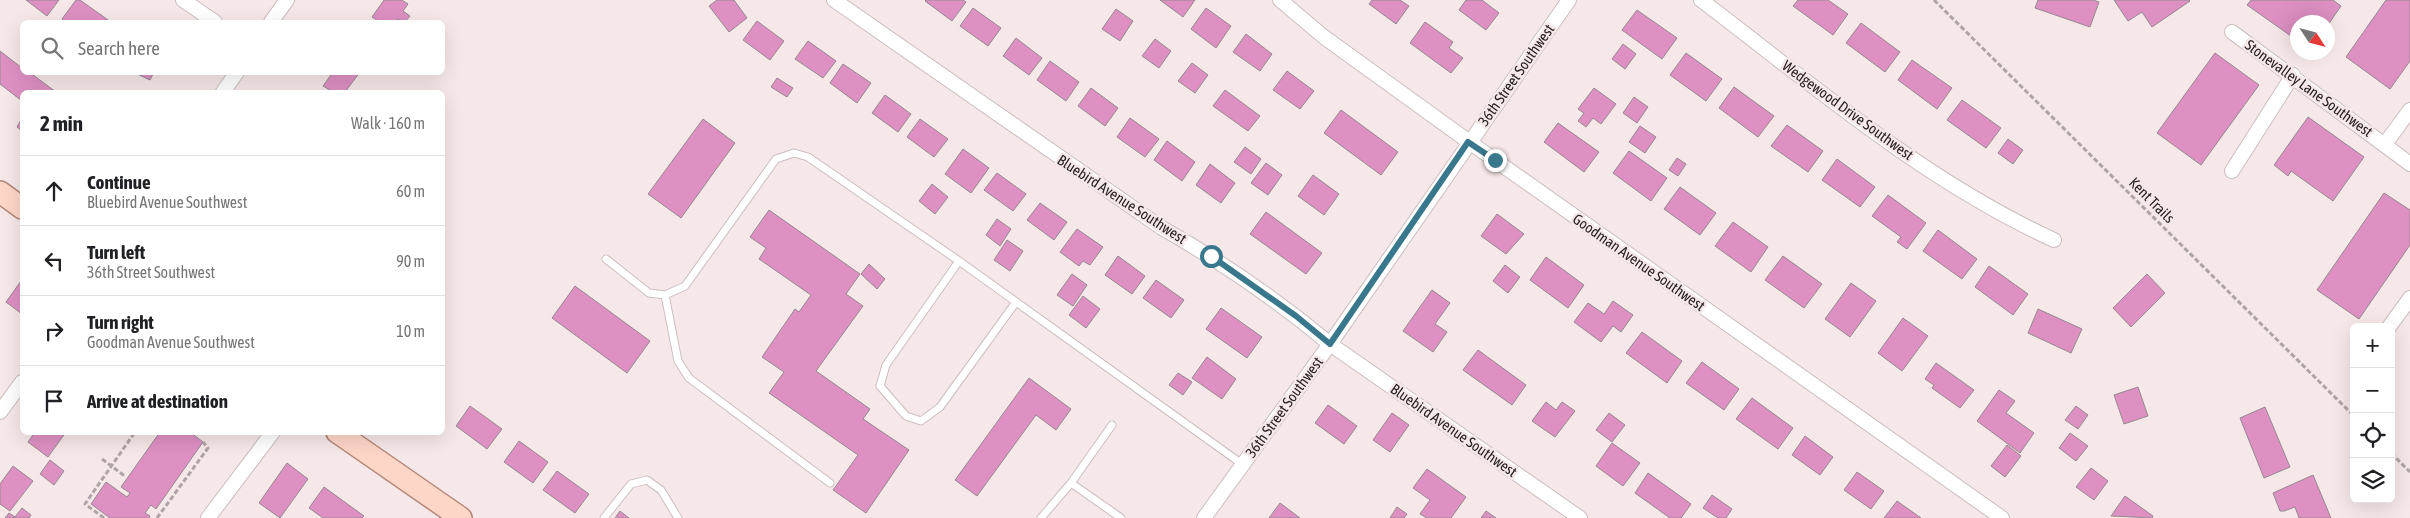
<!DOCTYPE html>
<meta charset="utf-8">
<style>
:root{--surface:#fff;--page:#f2f2f2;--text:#202124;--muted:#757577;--line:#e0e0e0}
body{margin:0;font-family:"Asap Condensed",sans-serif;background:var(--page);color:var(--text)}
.controls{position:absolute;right:15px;bottom:15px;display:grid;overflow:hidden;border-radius:8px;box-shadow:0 5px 20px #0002}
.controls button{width:45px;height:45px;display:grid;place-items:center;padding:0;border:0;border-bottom:1px solid var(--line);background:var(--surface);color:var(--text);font:25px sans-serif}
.compass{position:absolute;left:2290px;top:15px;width:45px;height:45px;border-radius:50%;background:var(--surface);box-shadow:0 5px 20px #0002;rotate:126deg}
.stop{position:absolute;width:15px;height:15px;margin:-11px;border:4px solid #38778c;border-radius:50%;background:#fff}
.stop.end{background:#38778c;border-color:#fff;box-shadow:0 1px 5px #0008}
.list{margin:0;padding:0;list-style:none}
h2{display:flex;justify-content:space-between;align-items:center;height:65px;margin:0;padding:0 20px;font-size:21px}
h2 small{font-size:16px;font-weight:400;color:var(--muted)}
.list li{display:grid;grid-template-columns:32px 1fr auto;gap:15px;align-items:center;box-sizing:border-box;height:70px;padding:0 20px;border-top:1px solid var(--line)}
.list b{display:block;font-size:19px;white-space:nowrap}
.list p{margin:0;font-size:16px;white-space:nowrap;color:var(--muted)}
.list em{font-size:16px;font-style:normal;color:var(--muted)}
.icon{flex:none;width:28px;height:28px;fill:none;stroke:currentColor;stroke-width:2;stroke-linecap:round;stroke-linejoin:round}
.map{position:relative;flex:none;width:2410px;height:518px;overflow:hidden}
.search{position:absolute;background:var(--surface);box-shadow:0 5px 20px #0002;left:20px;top:20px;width:425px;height:55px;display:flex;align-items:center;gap:12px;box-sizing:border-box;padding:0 18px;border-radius:8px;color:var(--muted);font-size:19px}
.panel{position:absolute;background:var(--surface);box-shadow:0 5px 20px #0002;left:20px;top:90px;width:425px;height:345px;border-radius:8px}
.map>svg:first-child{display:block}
.building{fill:#de90c3;stroke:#94898f}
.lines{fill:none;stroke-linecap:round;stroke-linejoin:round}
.service-casing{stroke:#ccbec0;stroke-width:9}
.minor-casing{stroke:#ccbec0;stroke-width:16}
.primary-casing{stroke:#b38677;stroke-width:24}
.path{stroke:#afa4a5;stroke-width:3;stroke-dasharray:5 2.5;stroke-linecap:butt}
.service{stroke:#fff;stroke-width:7}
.minor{stroke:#fff;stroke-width:14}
.primary{stroke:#fed6c8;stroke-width:21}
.route{stroke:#38778c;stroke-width:6}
.labels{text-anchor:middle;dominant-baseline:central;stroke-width:5;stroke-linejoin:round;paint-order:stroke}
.street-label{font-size:15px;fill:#282324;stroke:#f6e7e8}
</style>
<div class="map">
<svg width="2410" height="518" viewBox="0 0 2410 518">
<rect width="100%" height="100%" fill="#f6e7e8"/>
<path class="building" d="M26,0H59L47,16Z
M76,0H80L111,22H67L62,19Z
M384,0H402L408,4L403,11L410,16L405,22L397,19L395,22H380L372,17Z
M717,0H734L747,18L729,32L709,6Z
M926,0H963L966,2L952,21L925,1Z
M1160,0H1195L1183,17Z
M1372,0H1400L1409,6L1396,24L1369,4Z
M1466,0H1482L1499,13L1486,30L1459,10Z
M1798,0H1828L1848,14L1833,35L1793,6Z
M2038,0H2093L2099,2L2090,27L2035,8Z
M2114,0H2189L2190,1L2152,27L2142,12L2128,21Z
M2251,0H2333L2341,6L2328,25V22H2298V41L2247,5Z
M2386,0H2410V61L2390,89L2346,57Z
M973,8L1001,28L988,46L960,26Z
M1206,8L1231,26L1216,48L1191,29Z
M1116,9L1133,21L1120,41L1102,29Z
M1637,10L1677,38L1662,59L1622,30Z
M757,21L784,41L770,60L743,40Z
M1425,22L1453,42L1449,48L1463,58L1451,73L1410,43Z
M1861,23L1900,52L1885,72L1846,43Z
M1246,34L1272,54L1260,71L1233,52Z
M1016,38L1042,58L1029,75L1003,56Z
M1155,39L1171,51L1159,68L1142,56Z
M808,41L836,61L823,78L795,59Z
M1623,44L1636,54L1625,69L1612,59Z
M0,51L22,68V72H29L56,92H22V101L0,84Z
M1686,53L1722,79L1706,101L1670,75Z
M2215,53L2259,85L2201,165L2157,133Z
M1912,60L1952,88L1937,109L1898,80Z
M1050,61L1079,82L1066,101L1037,80Z
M1192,63L1208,75L1195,93L1178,81Z
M843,64L871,83L857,103L830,83Z
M1287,71L1314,91L1300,109L1273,90Z
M133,72H154L150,80Z
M333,72H360L345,92H333L323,86Z
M777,78L793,88L787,97L771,87Z
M1734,87L1774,116L1758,137L1719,108Z
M1091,88L1118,108L1105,126L1078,106Z
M1594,88L1616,104L1601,124L1593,118L1586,127L1578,121L1584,113L1578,109Z
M1225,90L1260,116L1248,131L1213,106Z
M885,95L911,114L898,132L872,113Z
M1634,97L1648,107L1637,123L1623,113Z
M1962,100L2001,128L1986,148L1947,120Z
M1341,110L1398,152L1381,175L1324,133Z
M2308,117L2364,157L2333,201L2291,171L2288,176L2274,165Z
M22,118V131L17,127Z
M1130,118L1159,139L1145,157L1117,137Z
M703,119L735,143L681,218L648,194Z
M920,119L948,139L934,157L907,137Z
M1558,123L1599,152L1584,172L1544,142Z
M1787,125L1823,151L1808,172L1771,146Z
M1640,126L1656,137L1645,153L1629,142Z
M2008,139L2023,150L2013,164L1998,153Z
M1167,141L1195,162L1182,181L1154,160Z
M1245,147L1261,159L1251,174L1234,162Z
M963,149L989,168L971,193L945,174Z
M1629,151L1667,178L1651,201L1613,173Z
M1677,158L1686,164L1678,176L1669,170Z
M1837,159L1875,187L1860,207L1822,180Z
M1266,163L1282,175L1268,195L1251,183Z
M1210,164L1235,183L1221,203L1196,185Z
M997,173L1026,194L1013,211L984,190Z
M1313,175L1339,194L1324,215L1298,196Z
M932,184L948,197L935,214L919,201Z
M1680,187L1716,213L1700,235L1664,209Z
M2384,193L2410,210V245L2359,319L2317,290Z
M1888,195L1926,223L1907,249L1897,242L1901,237L1872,216Z
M1040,203L1067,222L1054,240L1027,220Z
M769,210L860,274L846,294L863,306L816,371L870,409L863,419L909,450L866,513L833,490L858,455L769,393L784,372L762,357L795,309L799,312L811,295L759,259L766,248L750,237Z
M1266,212L1322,253L1306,274L1250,234Z
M1497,214L1524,234L1506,254L1481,236Z
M997,219L1011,229L1000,246L986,235Z
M1733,222L1768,247L1751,272L1715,246Z
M1077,229L1103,247L1090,265L1083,261L1079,266L1060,252Z
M1938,230L1977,259L1962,279L1923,251Z
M1007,240L1023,251L1010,271L994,260Z
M1118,256L1145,276L1132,294L1105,275Z
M1783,256L1822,284L1804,308L1765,280Z
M1546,257L1584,285L1568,308L1530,280Z
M869,264L885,279L877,289L861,274Z
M1505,265L1520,277L1508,293L1493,281Z
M1989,266L2028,294L2013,315L1975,287Z
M1072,274L1087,285L1073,306L1057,295Z
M2147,274L2165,293L2131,327L2113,308Z
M1156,280L1184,300L1171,318L1143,298Z
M21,281L22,282V314L6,302Z
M1851,283L1876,301L1850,337L1825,319Z
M575,286L650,341L627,373L552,318Z
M1432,290L1450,303L1435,324L1447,332L1433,352L1403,331Z
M1083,296L1100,309L1086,328L1069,315Z
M1613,301L1633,315L1621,332L1613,326L1601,342L1574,322L1588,303L1604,314Z
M1221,308L1262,337L1247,358L1206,329Z
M2038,309L2082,329L2071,353L2028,333Z
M1903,318L1928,336L1902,371L1878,353Z
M1642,332L1682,361L1667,383L1626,353Z
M1478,350L1526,385L1512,405L1463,370Z
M1207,357L1236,379L1222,399L1192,378Z
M1702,362L1739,389L1724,410L1686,383Z
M1936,363L1974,390L1960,408L1932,388L1934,385L1925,379Z
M1178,373L1192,382L1183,395L1169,385Z
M1029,378L1071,409L1056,430L1036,415L977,496L955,480Z
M2138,387L2148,416L2124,424L2114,395Z
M1999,390L2015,401L2006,413L2034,433L2020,453L1977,421Z
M1752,398L1793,428L1778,449L1736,419Z
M1546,402L1556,410L1562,402L1575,411L1555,437L1532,421Z
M1328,405L1357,426L1344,444L1315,423Z
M470,406L502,429L487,449L456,426Z
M2076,406L2088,415L2078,429L2065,420Z
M2265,407L2290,467L2264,478L2240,418Z
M1392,413L1409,425L1390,452L1373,440Z
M1609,413L1625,425L1612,442L1596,430Z
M35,432H66L48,457L28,442Z
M160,432H190L203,442L156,509L151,505L145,513L150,516L149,518H110L91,504L106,482L127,497L130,493L121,487Z
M2070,433L2088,446L2076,461L2059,448Z
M1805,436L1833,457L1820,475L1792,455Z
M519,441L548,462L533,483L504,462Z
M1612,443L1640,463L1623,486L1596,466Z
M2007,445L2021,456L2005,477L1991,466Z
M50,460L64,471L54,485L40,474Z
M287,463L308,479L280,518L259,503Z
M13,466L33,481L10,511L0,504V484Z
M2091,468L2108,481L2094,500L2076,487Z
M1427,469L1466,497L1451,518H1427L1420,514L1430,500L1413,488Z
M557,471L589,494L575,513L543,490Z
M1857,472L1884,491L1871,509L1844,490Z
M1648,473L1691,504L1681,518H1670L1635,493Z
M2313,475L2331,518H2299L2295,507L2284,511H2280L2273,493Z
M324,487L364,516L362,518H323L309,508Z
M1712,495L1732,509L1726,518H1718L1703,508Z
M2125,496L2153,516L2152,518L2111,516Z
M1897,501L1921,518H1884Z
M1280,503L1300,518H1269Z
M1397,507L1407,514L1404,518H1390Z
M22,508L31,515L29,518H5L9,513L15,517Z
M620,511L629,518H615Z
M1486,511L1496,518H1481Z"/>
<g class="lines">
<g class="service-casing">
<path id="service" d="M606,259L649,293L665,295L685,286L776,159L794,153L808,157L959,261L1242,464
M959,261L886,365L880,386L906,416L921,421L940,407L1016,302
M665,295L678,361L689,378L830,483
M1071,483L1112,425
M604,518L631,484L647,480L661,490L678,518
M1041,518L1071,483L1121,518"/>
</g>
<g class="minor-casing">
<path id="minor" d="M183,0L215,22
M834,0L1162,228C1222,262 1277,300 1330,344L1580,518
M1280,0L1324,37L1468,141L2002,518
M1701,0C1814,86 1925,181 2054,240
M271,22L287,0
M2232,32L2410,164
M223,92L237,72
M2385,144L2410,110
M2232,171L2293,75
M2389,327L2410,298
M0,412L22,382
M208,518L273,432
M1204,518L1330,344L1569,0"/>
</g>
<g class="primary-casing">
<path id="primary" d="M0,192L22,208
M337,432L461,518"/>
</g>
<path class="path" d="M1934,0L2354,416
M2391,453L2410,472
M102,459L126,477
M104,518L85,504L135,432
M157,518L208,448L203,442"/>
<use href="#service" class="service"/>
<use href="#minor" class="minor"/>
<use href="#primary" class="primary"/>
</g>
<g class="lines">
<path class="route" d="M1211,256L1296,316L1330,344L1468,142L1495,160"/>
</g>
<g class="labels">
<g class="street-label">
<text transform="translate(1516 75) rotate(-55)">36th Street Southwest</text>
<text transform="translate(2309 88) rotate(36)">Stonevalley Lane Southwest</text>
<text transform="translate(1848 110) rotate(36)">Wedgewood Drive Southwest</text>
<text transform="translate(1122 199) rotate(33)">Bluebird Avenue Southwest</text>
<text transform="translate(2152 200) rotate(45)">Kent Trails</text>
<text transform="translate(1639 262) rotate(35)">Goodman Avenue Southwest</text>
<text transform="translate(1284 407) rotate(-54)">36th Street Southwest</text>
<text transform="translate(1454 430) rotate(35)">Bluebird Avenue Southwest</text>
</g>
</g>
</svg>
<div class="controls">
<button>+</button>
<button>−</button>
<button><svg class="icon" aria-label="locate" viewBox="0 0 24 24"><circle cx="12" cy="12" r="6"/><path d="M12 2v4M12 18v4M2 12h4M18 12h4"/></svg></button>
<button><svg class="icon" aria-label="layers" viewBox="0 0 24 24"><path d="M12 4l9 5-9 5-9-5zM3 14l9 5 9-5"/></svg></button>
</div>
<svg class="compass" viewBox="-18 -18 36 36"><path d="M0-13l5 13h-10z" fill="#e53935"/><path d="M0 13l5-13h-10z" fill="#757577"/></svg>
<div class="stop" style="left:1211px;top:256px"></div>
<div class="stop end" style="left:1495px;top:160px"></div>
<div class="search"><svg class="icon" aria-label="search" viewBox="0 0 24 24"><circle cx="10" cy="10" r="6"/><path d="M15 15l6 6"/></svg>Search here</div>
<section class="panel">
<h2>2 min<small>Walk · 160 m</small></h2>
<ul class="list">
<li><svg class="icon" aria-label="ahead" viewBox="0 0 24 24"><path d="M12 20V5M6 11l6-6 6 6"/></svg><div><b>Continue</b><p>Bluebird Avenue Southwest</p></div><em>60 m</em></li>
<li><svg class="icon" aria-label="left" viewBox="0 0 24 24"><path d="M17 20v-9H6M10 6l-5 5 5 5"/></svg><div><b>Turn left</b><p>36th Street Southwest</p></div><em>90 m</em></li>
<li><svg class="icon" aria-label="right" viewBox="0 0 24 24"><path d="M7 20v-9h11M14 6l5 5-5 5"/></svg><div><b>Turn right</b><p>Goodman Avenue Southwest</p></div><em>10 m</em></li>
<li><svg class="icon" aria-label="arrive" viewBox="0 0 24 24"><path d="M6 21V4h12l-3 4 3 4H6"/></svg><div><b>Arrive at destination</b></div></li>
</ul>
</section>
</div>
